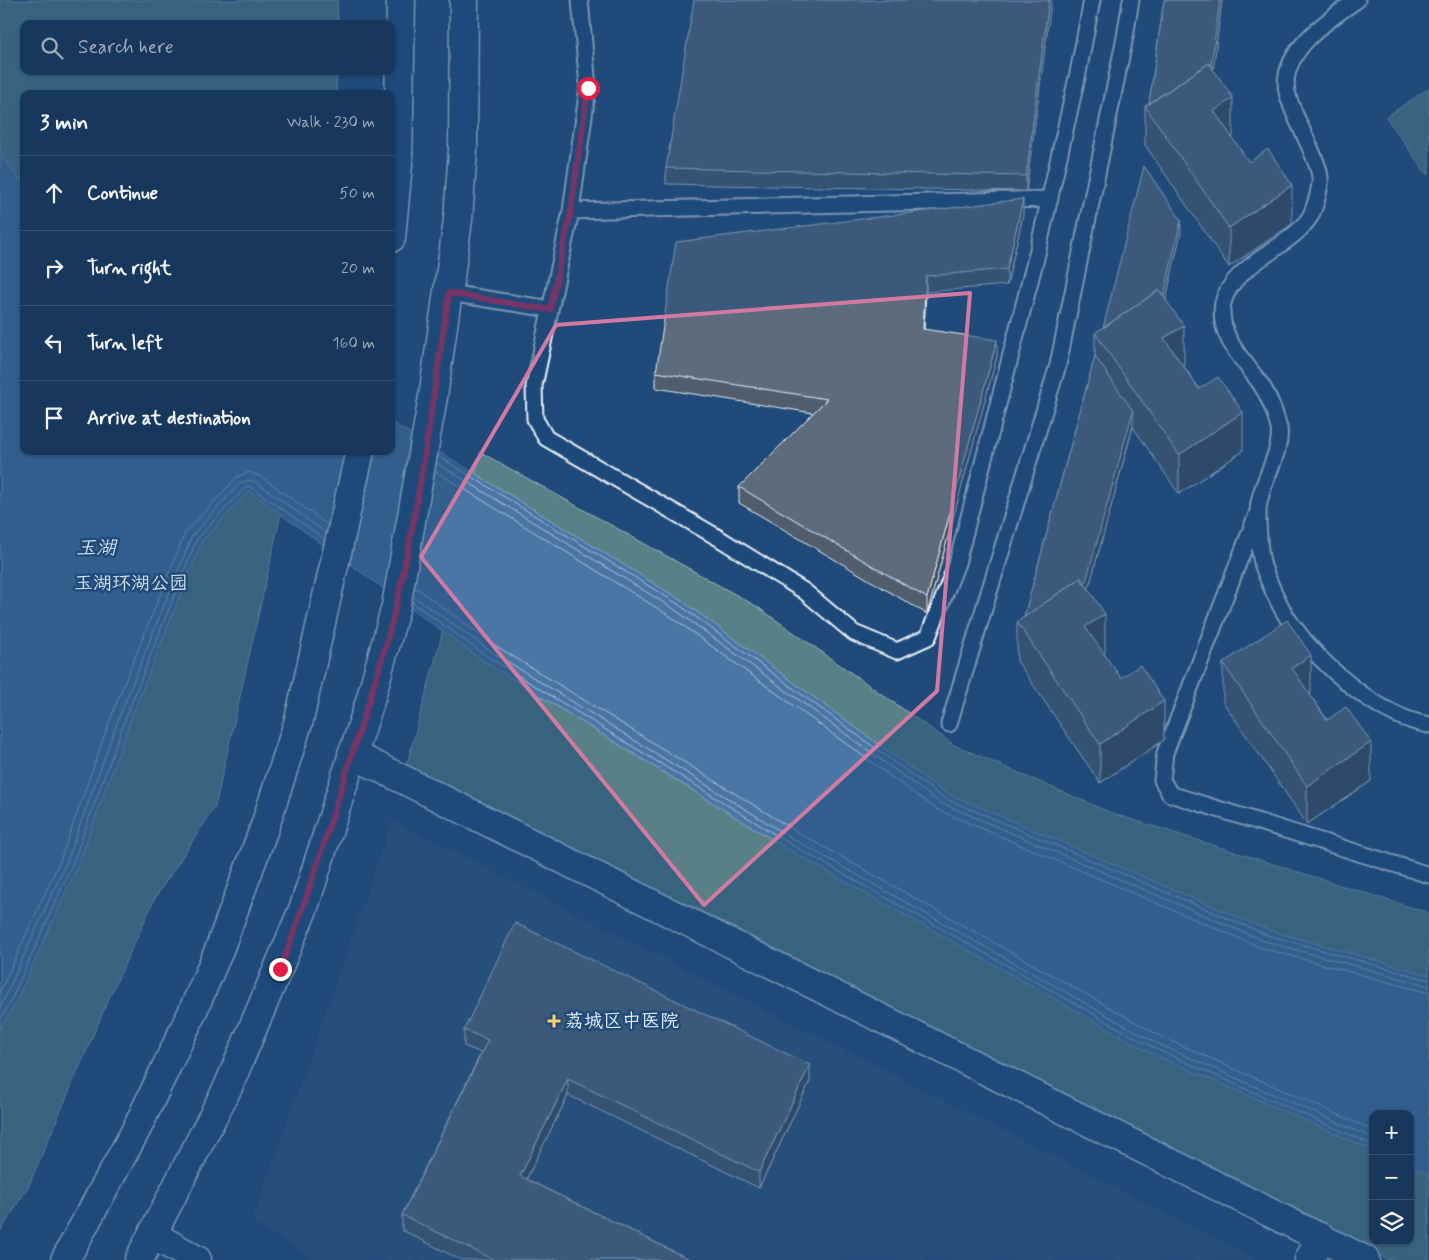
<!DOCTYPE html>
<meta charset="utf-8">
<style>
:root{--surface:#17385c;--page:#244365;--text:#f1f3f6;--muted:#9eacbb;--line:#365272}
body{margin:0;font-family:Mynerve,"LXGW WenKai TC",sans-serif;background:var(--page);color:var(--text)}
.controls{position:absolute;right:15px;bottom:15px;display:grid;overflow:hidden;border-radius:10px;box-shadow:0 1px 4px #0004}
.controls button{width:45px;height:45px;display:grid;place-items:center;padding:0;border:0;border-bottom:1px solid var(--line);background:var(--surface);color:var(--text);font:25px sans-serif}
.stop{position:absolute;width:15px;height:15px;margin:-11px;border:4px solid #e11d48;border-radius:50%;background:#fff}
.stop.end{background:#e11d48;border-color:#fff;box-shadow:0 1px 5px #0008}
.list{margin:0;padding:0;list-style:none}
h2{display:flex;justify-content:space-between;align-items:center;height:65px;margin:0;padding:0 20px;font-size:21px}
h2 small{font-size:16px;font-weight:400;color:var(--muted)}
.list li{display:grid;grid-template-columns:32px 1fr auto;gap:15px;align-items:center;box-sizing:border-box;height:75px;padding:0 20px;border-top:1px solid var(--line)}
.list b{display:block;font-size:19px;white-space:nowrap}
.list em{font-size:16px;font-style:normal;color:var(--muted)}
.icon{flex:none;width:28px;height:28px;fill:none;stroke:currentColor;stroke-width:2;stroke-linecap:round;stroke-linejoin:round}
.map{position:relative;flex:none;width:1429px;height:1260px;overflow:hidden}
.search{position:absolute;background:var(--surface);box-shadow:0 1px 4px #0004;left:20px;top:20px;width:375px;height:55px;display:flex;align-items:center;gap:12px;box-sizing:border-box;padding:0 18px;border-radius:10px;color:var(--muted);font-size:19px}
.panel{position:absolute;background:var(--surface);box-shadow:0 1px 4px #0004;left:20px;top:90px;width:375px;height:365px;border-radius:10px}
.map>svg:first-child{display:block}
.built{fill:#32547b}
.green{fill:#598086;stroke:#a0b8bf;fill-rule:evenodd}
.water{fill:#4a76a5;stroke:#89a7c6}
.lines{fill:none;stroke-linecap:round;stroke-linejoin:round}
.shore{stroke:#a9c0d7;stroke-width:1}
.service-casing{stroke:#e8f1f8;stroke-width:19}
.tertiary-casing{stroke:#e8f1f8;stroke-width:31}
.secondary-casing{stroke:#e8f1f8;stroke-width:31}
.service{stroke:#1f4a7a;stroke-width:15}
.tertiary{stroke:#1f4a7a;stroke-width:28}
.secondary{stroke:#1f4a7a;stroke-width:28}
.wall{fill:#505d6c;stroke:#e8f1f8}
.shaded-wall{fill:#414c58;stroke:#e8f1f8}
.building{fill:#5d6c7d;stroke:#e8f1f8}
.route{stroke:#e11d48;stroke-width:6}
.marked{fill:none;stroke:#d37aa2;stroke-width:4;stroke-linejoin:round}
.poi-dot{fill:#ffd166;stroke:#1f4a7a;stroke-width:2}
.labels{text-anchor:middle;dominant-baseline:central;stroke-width:5;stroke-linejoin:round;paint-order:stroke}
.park-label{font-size:19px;fill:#d3e0e7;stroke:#1f4a7a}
.poi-label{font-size:19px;fill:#e8f1f8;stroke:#1f4a7a;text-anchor:start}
.water-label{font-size:20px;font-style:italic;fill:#d0dfec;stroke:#1f4a7a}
</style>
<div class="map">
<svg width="1429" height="1260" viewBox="0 0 1429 1260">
<rect width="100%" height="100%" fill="#1f4a7a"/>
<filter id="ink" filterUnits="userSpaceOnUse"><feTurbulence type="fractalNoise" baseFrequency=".02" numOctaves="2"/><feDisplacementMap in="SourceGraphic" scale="10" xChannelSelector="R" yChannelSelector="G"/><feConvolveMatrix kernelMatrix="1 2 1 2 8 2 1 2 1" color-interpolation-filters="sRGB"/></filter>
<g filter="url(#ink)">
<path class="built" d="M392,820L1258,1260H313L252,1221Z"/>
<path class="green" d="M0,0H337L338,24H24V71H337L336,94H24V451H295L215,807L155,898L109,998L29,1185L0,1232Z
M1429,88V174L1427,175L1386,117Z
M480,452L756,606L954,745L1114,814L1429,913V1260H1388L405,771L440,642ZM1373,1114H1410V1241H1373Z"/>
<path class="water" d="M0,154L24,185V451H391V422L681,600L944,792L1268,930L1429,975V1175L1410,1166V1114H1373V1150L1153,1054L789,850L482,660L249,491L202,541L132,716L78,865L14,1007L0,1028Z"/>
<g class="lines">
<path class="shore" d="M438,456L678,604L942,797L1267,935L1429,980
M437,463L674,609L939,802L1264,941L1429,986
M435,471L670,616L936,809L1262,948L1429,993
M415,587L493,644L799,833L1162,1037L1373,1130
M413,596L489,650L795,840L1158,1044L1373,1138
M412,602L485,655L792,845L1156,1049L1373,1145
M0,992L61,858L114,709L185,533L237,477L249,472L260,476L328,525
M0,1008L67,861L121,712L192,536L240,483L248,480L256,482L326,533
M0,1019L9,1005L73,863L127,714L197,539L245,488L249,486L325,539"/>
<g class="service-casing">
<path id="service" d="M580,0L588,87L571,211L534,386L535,419L546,438L717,537L804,591L854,633L897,651L928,637L957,563L1037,254L1078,73L1092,0
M1357,0C1329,19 1279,52 1287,92C1292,113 1303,130 1311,150C1316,162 1323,176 1319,189C1318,197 1314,208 1311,215C1293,248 1232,263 1223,303C1217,336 1243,359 1260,383C1269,396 1275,412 1279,428C1283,453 1259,484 1258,511C1258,525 1259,557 1264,569C1271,587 1281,610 1293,626C1322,666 1379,717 1429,725
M571,211L1050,199
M449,293L550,309
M1257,514L1165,753L1162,780L1170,794L1429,875
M949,724L1058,365L1125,37L1131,0"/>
</g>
<g class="tertiary-casing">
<path id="tertiary" d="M352,754L1365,1260
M153,1235L197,1260
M1309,1260L1321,1237"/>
</g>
<g class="secondary-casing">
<path id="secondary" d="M391,238L398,164L401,0
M65,1260L136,1130L192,1013L219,950L266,823L299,720L360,451
M139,1260L228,1087L304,907L370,701L396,606L433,397L458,220L463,149L464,0"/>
</g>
<use href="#service" class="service"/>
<use href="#tertiary" class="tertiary"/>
<use href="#secondary" class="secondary"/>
</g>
<path class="wall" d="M1051,0L1026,191L666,184V168Z
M1164,0H1222L1213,69L1233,137L1232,138L1292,224L1229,267L1145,145V106L1149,104Z
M1023,215L1007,285L926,292L924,329L997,356L927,614L739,503V487L813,413L656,388V372Z
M1181,232L1166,299L1184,364L1183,365L1243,451L1179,494L1133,427L1088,590L1105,653L1104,654L1164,740L1100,783L1017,661V622L1024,617L1095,356V333L1103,328Z
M1223,663L1311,694L1310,695L1371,781L1307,824L1223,702Z
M464,1030L810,1081L759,1188L568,1095L526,1179L691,1260H461L402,1230V1215L481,1053L464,1046Z"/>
<path class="shaded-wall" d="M1049,0H1051V3L1026,191V176Z
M1220,0H1222L1209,102L1163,133Z
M1233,98V137L1214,150V111Z
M1292,185V224L1229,267V228Z
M1023,199V215L1007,285V269Z
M1181,220V232L1159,329V317Z
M926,276V292L923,345V329Z
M1184,326V364L1164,377V338Z
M997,340V356L927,614V598Z
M1133,411V426L1081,617L1035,649Z
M1243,412V451L1179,494V455Z
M1105,614V653L1085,666V627Z
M1311,655V694L1292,707V668Z
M1164,701V740L1100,783V744Z
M1371,742V781L1307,824V786Z
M810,1065V1081L759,1188V1172Z
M568,1079V1095L520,1192V1176Z"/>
<path class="building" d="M694,0H1049L1026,176L666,168Z
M1164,0H1220L1211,66L1209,63L1149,104Z
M1209,63L1233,98L1214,111L1249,162L1268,149L1292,185L1229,228L1145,106Z
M1144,166L1181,220L1164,296L1159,290L1103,328Z
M1023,199L1007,269L926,276L923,329L997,340L927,598L739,487L827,399L656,372L676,242Z
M1159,290L1184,326L1164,338L1199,389L1218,377L1243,412L1179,455L1095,333Z
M1095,356L1133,411L1085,585L1081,578L1024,617Z
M1081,578L1105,614L1085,627L1121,678L1140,665L1164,701L1100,744L1017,622Z
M1287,620L1311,655L1292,668L1327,720L1346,707L1371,742L1307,786L1223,663Z
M515,923L810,1065L759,1172L568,1079L520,1176L691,1260H494L402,1215L488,1040L464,1030Z"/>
</g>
<g class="lines" filter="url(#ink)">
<path class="route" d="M280,969C308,898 329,827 352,754C368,705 384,656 396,606C420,503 433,397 449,293L550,310L571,211L588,88"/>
</g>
<path d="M0 0H1429V1260H0ZM970,293L937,691L704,905L421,557L556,325Z" fill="#1f4a7a" fill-opacity=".55" fill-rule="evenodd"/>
<path class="marked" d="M970,293L937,691L704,905L421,557L556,325Z"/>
<path class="poi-dot" d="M551.5 1013.5h5v5h5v5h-5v5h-5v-5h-5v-5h5z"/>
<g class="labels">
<g class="park-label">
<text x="131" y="583">玉湖环湖公园</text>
</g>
<g class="poi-label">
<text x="565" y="1021">荔城区中医院</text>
</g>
<g class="water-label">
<text x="96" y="548">玉湖</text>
</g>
</g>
</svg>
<div class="controls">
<button>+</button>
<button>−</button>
<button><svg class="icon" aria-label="layers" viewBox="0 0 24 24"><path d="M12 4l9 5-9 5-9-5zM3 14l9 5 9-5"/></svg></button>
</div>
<div class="stop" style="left:588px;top:88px"></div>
<div class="stop end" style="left:280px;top:969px"></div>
<div class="search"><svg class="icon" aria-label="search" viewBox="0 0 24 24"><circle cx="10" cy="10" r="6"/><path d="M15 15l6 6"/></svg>Search here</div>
<section class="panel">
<h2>3 min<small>Walk · 230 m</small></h2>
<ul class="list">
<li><svg class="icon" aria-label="ahead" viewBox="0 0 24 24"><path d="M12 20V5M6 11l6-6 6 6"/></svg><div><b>Continue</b></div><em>50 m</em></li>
<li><svg class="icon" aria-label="right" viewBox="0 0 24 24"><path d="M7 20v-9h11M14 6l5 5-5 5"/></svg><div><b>Turn right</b></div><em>20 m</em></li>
<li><svg class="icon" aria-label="left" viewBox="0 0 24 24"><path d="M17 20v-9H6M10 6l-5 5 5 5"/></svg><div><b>Turn left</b></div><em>160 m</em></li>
<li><svg class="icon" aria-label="arrive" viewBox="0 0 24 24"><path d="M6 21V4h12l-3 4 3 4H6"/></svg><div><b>Arrive at destination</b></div></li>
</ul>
</section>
</div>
